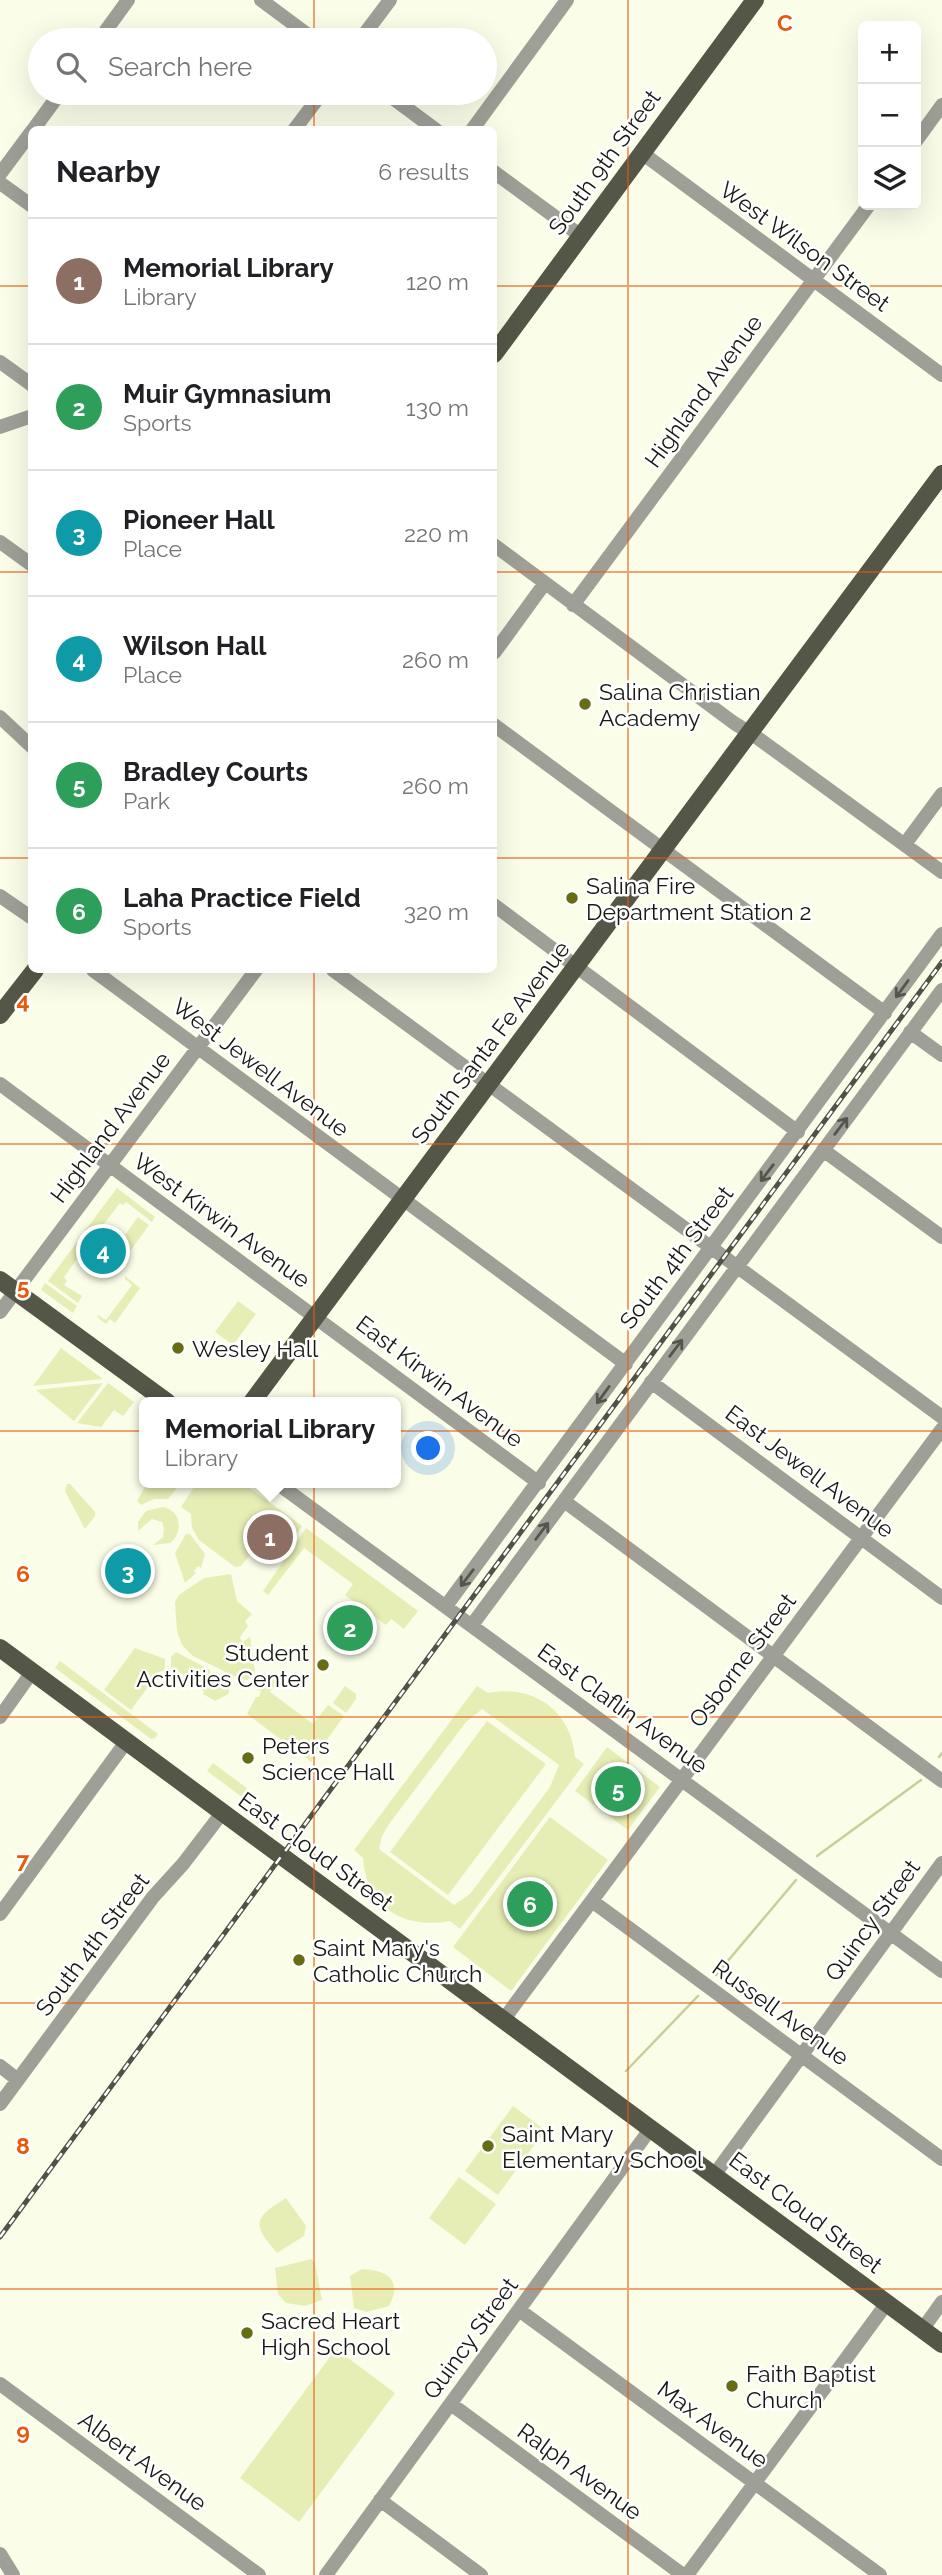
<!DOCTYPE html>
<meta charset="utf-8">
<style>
:root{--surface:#fff;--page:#f6f6f6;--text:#202124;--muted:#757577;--line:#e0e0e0;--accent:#676d11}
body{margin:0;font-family:Raleway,sans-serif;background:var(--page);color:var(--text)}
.controls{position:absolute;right:21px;top:21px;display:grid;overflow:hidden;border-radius:10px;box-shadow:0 7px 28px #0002}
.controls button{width:63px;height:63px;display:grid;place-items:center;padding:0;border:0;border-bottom:2px solid var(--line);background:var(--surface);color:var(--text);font:35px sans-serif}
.you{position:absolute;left:429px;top:1449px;width:24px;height:24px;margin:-18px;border:5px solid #fff;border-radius:50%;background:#1a73e8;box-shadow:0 0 0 10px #1a73e833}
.badge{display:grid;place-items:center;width:46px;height:46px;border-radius:50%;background:var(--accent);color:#fff;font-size:23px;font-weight:700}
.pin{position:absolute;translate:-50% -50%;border:4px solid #fff;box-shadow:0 2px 7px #0006}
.popup{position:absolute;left:139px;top:1397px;width:262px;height:91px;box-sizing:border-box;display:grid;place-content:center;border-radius:10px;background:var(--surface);filter:drop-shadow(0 2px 5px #0005);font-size:23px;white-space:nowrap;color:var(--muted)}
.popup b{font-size:26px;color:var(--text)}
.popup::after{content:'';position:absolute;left:50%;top:100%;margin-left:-14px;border:14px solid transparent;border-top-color:var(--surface)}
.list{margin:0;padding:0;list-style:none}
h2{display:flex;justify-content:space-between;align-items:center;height:91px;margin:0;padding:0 28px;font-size:30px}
h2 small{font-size:23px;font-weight:400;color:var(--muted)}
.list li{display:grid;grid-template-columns:46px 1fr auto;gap:21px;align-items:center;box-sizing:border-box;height:126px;padding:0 28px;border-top:2px solid var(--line)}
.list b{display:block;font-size:26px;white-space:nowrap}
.list p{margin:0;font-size:23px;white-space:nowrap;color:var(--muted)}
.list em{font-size:23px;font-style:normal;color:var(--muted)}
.icon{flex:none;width:38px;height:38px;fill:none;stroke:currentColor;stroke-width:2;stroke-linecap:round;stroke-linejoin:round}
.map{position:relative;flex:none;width:942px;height:2575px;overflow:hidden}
.search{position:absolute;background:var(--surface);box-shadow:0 7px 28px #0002;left:28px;top:28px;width:469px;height:77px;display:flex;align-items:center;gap:18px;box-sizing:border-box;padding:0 24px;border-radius:38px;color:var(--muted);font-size:26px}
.panel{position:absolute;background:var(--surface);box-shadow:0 7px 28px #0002;left:28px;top:126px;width:469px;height:847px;border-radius:10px}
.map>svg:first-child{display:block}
.green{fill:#e7eeb5;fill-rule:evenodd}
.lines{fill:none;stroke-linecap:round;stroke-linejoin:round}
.stream{stroke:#c8cf96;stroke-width:2.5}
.minor{stroke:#9e9f97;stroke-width:14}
.major{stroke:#545647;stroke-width:18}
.rail-casing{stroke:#515247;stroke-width:5}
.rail{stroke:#fff;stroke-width:2.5;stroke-dasharray:8;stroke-linecap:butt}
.oneway{stroke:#54554d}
.grid{fill:none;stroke:#e8590c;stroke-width:2;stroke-opacity:0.55}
.poi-dot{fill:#676d11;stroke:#fff;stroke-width:2.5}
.labels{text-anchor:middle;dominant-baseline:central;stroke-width:5;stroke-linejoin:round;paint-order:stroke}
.street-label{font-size:23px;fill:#181911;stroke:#fff}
.poi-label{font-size:23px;fill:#181911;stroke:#fff;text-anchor:start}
.grid-label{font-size:23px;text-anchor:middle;font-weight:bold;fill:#e8590c;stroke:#fff;stroke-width:5;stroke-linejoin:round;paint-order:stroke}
</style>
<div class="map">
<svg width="942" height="2575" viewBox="0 0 942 2575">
<rect width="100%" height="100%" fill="#fafde8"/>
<path class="green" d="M117,1188L155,1217L152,1222L126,1202L123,1205L120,1203L87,1246L78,1240Z
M138,1217L149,1225L128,1254L117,1246Z
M77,1242L85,1248L64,1277L67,1281L64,1285L82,1296L78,1303L48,1281Z
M125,1276L140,1288L115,1323L110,1319L106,1324L97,1317L98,1315L106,1320L132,1285L125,1279Z
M45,1283L77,1306L73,1313L41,1290Z
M238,1301L256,1314L233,1345L215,1332Z
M61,1348L103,1379L33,1386Z
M103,1383L74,1421L36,1390Z
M108,1383L134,1402L123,1416L114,1410L101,1427L77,1423Z
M147,1483H181L168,1499H154L141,1505L137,1501Z
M202,1483H243L302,1526L295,1537L261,1513L245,1536L257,1546L241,1566L235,1567L199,1540L192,1528L191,1514L181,1507L196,1484Z
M67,1484H70L95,1512V1516L85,1529L65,1491Z
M163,1507C181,1510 184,1533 170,1543L153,1545L163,1537L164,1529L162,1522L152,1519L138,1531V1522L146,1511Z
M306,1528L418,1611L404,1629L391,1619L386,1625L345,1595L353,1584L304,1548L268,1595L263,1591Z
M186,1534H190L205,1554L201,1568L198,1566L194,1571L196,1573L185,1583L175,1553Z
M231,1574L237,1601L252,1614L245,1621L248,1626L240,1637L242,1642L250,1637L255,1671L254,1676L247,1680L238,1678L193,1656L182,1645L177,1631L175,1602L179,1595L204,1578Z
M135,1648L165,1659V1670L159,1672L131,1710L104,1690Z
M176,1652L210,1670V1673L215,1675L216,1672C225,1677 233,1683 228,1694L215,1701L203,1694L204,1691L174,1668L171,1669V1657Z
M60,1661L158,1734L155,1738L151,1739L55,1668Z
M267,1674L277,1682L270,1692L313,1724L328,1705L344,1716L311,1762L247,1714L256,1697H259L261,1691L257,1690L260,1677Z
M345,1686L356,1694V1699L346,1713L333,1703Z
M477,1686L488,1693C533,1684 571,1710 575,1757L584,1764L460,1929L450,1921C404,1930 366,1907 363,1858L354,1850ZM482,1709L559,1765L550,1787L470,1894L454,1905L379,1849L382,1836L389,1824L466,1722Z
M487,1721L546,1764L448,1895L390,1852Z
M607,1747L660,1787L628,1830L575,1791Z
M213,1763L256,1795L250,1803L207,1771Z
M550,1817L608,1860L511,1991L453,1947Z
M513,2106L545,2130L498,2195L465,2171Z
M459,2177L496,2204L465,2245L429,2218Z
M286,2198L306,2226L304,2236L277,2253C252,2224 253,2218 286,2198Z
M311,2259L315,2263L322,2300L305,2306L286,2303L278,2294L275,2268Z
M362,2269C387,2270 403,2280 389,2306L367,2312L354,2308L350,2276Z
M336,2349L395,2393L299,2522L240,2478Z"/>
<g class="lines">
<path class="stream" d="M939,1757L942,1753
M817,1856L921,1780
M716,1975L796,1880
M626,2071L698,1996"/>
<path class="minor" d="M261,0L315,40
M99,40L128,0
M360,40L390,0
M386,93L436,130
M33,130L60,93
M294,130L322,93
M472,130L567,0
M916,141L942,105
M642,153L942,375
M494,172L581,236
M0,174L32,131
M0,183L32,206
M0,362L32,385
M0,427L32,416
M0,542L32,565
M494,545L734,723L755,736L942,872
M573,605L869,205
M494,653L545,583
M0,717L32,747
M494,725L885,1013
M905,844L942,794
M0,896L32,918
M494,905L798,1132
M93,970L626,1364
M333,970L942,1417
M910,1032L942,1055
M0,1084L539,1483
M823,1150L942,1237
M0,1312L256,970
M651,1382L942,1598
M277,1483L942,1971
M564,1501L942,1781
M446,1606L942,934
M472,1625L942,990
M0,1717L32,1672
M592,1901L942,2159
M0,1914L126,1742
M504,2019L942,1429
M0,2066L18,2080
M0,2104L153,1897L183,1864L222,1813
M715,2174L942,1863
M519,2310L880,2575
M922,2330L942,2302
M0,2384L259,2575
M451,2404L683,2575
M380,2500L481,2575
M0,2554L13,2575
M326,2575L651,2128
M687,2575L887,2303"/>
<path class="major" d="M494,354L755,0
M0,1015L35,970
M0,1280L167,1402
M252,1402L942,474
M0,1648L942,2344"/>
<g class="rail-casing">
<path id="rail" d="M0,2237L942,962"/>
</g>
<use href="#rail" class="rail"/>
</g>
<defs><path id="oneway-shaft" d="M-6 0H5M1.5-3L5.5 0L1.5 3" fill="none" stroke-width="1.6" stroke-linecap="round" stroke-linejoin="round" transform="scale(1.75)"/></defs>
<g class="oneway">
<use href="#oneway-shaft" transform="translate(902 989) rotate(126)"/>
<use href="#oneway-shaft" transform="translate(841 1126) rotate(-53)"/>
<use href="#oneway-shaft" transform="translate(767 1173) rotate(127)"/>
<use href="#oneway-shaft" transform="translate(676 1348) rotate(-53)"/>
<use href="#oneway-shaft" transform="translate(603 1395) rotate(126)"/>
<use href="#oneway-shaft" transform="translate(542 1531) rotate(-53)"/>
<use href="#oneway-shaft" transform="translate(467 1578) rotate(127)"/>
</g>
<path class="grid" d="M314,0V40M628,0V2575M314,93V130M0,286H32M494,286H942M0,572H32M494,572H942M0,858H32M494,858H942M314,970V2575M0,1144H942M0,1431H942M0,1717H942M0,2003H942M0,2289H942"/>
<g class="poi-dot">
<circle cx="585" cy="704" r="7"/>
<circle cx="572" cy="898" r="7"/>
<circle cx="178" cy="1348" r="7"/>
<circle cx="323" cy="1665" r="7"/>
<circle cx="248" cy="1758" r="7"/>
<circle cx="299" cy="1960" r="7"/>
<circle cx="488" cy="2146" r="7"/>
<circle cx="247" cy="2333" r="7"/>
<circle cx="732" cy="2386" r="7"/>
</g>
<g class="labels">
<g class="street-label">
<text transform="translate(604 162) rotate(-54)">South 9th Street</text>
<text transform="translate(805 246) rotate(36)">West Wilson Street</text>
<text transform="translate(703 391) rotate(-54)">Highland Avenue</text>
<text transform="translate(490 1042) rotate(-53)">South Santa Fe Avenue</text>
<text transform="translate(261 1067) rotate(37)">West Jewell Avenue</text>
<text transform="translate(110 1127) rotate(-53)">Highland Avenue</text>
<text transform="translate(222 1220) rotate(36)">West Kirwin Avenue</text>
<text transform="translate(676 1257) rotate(-53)">South 4th Street</text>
<text transform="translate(440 1381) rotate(37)">East Kirwin Avenue</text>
<text transform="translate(810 1471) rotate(37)">East Jewell Avenue</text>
<text transform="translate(742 1660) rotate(-53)">Osborne Street</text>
<text transform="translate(623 1708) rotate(36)">East Claflin Avenue</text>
<text transform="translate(316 1851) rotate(36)">East Cloud Street</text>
<text transform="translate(872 1920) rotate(-54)">Quincy Street</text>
<text transform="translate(92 1944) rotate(-53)">South 4th Street</text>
<text transform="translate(781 2012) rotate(36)">Russell Avenue</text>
<text transform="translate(806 2212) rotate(37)">East Cloud Street</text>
<text transform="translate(470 2338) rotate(-54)">Quincy Street</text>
<text transform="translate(713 2424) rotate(36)">Max Avenue</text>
<text transform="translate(143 2461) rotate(36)">Albert Avenue</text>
<text transform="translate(580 2471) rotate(36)">Ralph Avenue</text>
</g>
<g class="poi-label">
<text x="599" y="691">Salina Christian<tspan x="599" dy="26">Academy</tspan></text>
<text x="586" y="885">Salina Fire<tspan x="586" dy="26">Department Station 2</tspan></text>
<text x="192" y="1348">Wesley Hall</text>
<text x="309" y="1652" text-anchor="end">Student<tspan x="309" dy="26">Activities Center</tspan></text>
<text x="262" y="1745">Peters<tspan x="262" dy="26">Science Hall</tspan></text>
<text x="313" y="1947">Saint Mary's<tspan x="313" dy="26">Catholic Church</tspan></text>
<text x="502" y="2133">Saint Mary<tspan x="502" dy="26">Elementary School</tspan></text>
<text x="261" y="2320">Sacred Heart<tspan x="261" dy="26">High School</tspan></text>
<text x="746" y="2373">Faith Baptist<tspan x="746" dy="26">Church</tspan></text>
</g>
</g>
<g class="grid-label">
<text x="785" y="31">C</text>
<text x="23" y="1009">4</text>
<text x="23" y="1295">5</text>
<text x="23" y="1582">6</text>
<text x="23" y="1868">7</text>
<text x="23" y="2154">8</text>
<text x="23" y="2440">9</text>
</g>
</svg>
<div class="controls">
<button>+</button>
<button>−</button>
<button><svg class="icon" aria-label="layers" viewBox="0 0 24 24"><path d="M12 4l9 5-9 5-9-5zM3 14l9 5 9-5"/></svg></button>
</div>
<div class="you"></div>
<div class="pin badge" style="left:270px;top:1537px;background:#8d6e63">1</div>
<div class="popup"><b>Memorial Library</b>Library</div>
<div class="pin badge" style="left:350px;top:1628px;background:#2e9e5b">2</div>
<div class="pin badge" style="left:128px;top:1571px;background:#0f9aa8">3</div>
<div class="pin badge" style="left:103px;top:1251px;background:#0f9aa8">4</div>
<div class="pin badge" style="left:618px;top:1789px;background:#2e9e5b">5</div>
<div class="pin badge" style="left:530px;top:1904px;background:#2e9e5b">6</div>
<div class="search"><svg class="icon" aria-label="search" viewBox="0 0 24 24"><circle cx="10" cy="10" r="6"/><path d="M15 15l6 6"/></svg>Search here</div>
<section class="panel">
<h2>Nearby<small>6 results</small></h2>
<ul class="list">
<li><span class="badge" style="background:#8d6e63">1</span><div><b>Memorial Library</b><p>Library</p></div><em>120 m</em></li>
<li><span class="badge" style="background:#2e9e5b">2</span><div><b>Muir Gymnasium</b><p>Sports</p></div><em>130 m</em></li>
<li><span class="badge" style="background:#0f9aa8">3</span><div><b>Pioneer Hall</b><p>Place</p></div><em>220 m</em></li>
<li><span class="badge" style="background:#0f9aa8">4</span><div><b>Wilson Hall</b><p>Place</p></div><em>260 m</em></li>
<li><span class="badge" style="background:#2e9e5b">5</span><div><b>Bradley Courts</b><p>Park</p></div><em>260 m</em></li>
<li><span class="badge" style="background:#2e9e5b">6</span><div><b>Laha Practice Field</b><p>Sports</p></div><em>320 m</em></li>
</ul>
</section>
</div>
